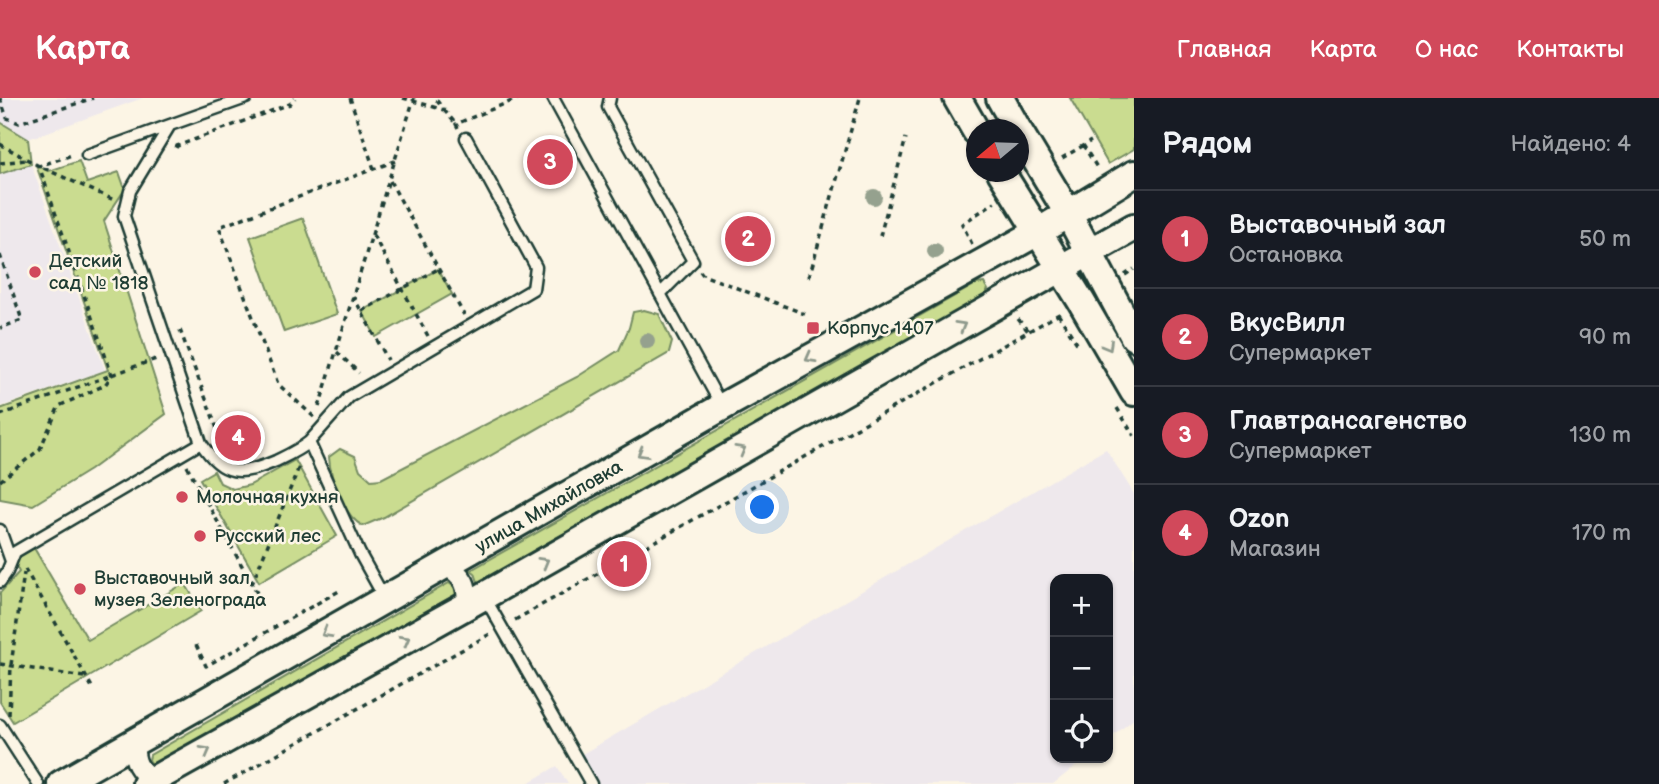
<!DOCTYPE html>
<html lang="ru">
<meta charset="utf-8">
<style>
:root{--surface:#171b24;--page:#20242c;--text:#f1f3f6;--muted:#9ea1a6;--line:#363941;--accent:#d1495b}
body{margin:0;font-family:"Balsamiq Sans",sans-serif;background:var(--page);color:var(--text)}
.controls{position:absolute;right:21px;bottom:21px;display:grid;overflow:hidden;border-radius:14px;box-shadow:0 2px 5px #0004}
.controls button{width:63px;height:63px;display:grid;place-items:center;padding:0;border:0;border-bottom:2px solid var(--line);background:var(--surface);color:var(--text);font:35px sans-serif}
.compass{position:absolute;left:966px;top:21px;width:63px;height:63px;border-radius:50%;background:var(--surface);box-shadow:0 2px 5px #0004;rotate:251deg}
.you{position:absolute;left:763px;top:410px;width:24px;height:24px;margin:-18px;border:5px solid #fff;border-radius:50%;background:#1a73e8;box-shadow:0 0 0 10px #1a73e833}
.badge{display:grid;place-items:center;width:46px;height:46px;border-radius:50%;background:var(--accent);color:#fff;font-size:23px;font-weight:700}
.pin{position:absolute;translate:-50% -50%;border:4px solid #fff;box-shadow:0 2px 7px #0006}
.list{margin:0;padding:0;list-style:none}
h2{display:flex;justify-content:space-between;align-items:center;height:91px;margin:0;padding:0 28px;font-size:30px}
h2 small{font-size:23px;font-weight:400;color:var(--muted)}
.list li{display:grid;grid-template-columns:46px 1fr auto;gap:21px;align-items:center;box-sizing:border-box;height:98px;padding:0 28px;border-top:2px solid var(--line)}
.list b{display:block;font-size:26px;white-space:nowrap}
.list p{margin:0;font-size:23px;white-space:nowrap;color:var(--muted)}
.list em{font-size:23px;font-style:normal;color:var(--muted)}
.icon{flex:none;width:38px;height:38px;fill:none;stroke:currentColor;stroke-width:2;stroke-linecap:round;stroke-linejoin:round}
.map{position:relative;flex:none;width:1134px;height:686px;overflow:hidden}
header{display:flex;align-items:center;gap:42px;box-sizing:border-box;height:98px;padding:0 35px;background:var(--accent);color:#fff}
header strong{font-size:33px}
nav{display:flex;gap:38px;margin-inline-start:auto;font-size:24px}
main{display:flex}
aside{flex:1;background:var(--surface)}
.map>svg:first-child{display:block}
.built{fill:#eee8ec}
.green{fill:#cadc90;stroke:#748c62;stroke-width:2}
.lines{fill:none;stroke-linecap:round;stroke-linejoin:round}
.service-casing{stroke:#1f3d34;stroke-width:15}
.minor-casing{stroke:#1f3d34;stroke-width:24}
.secondary-casing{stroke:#1f3d34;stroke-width:32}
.path{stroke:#1f3d34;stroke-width:3.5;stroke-dasharray:5 5;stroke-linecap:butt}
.service{stroke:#fcf5e5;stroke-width:10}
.minor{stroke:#fcf5e5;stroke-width:19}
.secondary{stroke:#fcf5e5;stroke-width:26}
.tree{fill:#95a18e}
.oneway{stroke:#8e998c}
.poi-dot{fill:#d1495b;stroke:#fcf5e5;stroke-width:2.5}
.labels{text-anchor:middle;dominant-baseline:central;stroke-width:5;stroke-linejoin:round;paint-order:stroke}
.poi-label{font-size:19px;fill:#1f3d34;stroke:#fcf5e5;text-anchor:start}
.street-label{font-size:19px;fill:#1f3d34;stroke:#fcf5e5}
</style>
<header>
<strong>Карта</strong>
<nav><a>Главная</a><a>Карта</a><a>О нас</a><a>Контакты</a></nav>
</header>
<main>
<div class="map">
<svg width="1134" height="686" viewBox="0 0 1134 686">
<rect width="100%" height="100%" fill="#fcf5e5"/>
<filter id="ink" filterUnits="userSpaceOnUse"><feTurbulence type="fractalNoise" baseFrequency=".0143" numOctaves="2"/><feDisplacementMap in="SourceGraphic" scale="14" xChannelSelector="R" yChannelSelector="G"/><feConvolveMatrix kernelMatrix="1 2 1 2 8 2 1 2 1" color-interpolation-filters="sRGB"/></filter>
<g filter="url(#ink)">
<path class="built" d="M0,0H143L28,41L0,24Z
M31,66L105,272L0,309V76Z
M1106,351L1134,396V621L1108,642V481H1055V660H1086L1053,686H594L577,659Z
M557,668L568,686H526Z"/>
<path class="green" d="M1070,0H1134V51L1108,66Z
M0,24L28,41L31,66L0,76Z
M79,63L87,85L119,74L125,91L104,123L166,316L90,372L33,407L0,401V311L108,272L36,67L49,73Z
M303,120L337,216L284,234L250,139Z
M438,171L452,196L376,239L362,213Z
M984,185L988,192L983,199L478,484L475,475L471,472L976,186Z
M644,212L659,216L672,244L669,255L384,419L363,428C344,419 330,379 329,359L340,351L355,358L360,372L371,382L381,381L577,279L619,252L629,230L633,214Z
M295,362L337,438L259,484L200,381L214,373L220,385L233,391L250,387Z
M34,450L88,542L185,485L201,513L13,624L0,604V495L19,474L13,462Z
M449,485L457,491L456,496L158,668L152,666L149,662L150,657Z"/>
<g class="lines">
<g class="service-casing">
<path id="service" d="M553,0L721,307
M610,0L608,9L693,163L660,196
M170,27L246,0
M87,57L170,27L130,93L124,118L201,345C223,379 241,378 276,363C288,357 299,352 309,344
M0,432L11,463
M0,484L7,474L15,454L201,345
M484,498L591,686
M385,501L360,456L309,344L349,299L533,191L536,169L466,40
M0,627L38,686"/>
</g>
<g class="minor-casing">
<path id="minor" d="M447,468C464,478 468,487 467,507
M134,646C134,664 138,673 154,682"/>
</g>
<g class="secondary-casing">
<path id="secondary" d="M957,0L976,33
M1000,0L1018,32
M1018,32L1068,115L1134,239
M1001,74L1081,203L1134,294
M61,686L722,309L1038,134L1134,76
M146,686L484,498L1134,129"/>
</g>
<path class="path" d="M0,0L7,20L19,25L93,0
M350,0L374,71
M403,0L444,12L435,0
M444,12L456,26
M458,30L456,26L519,0
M0,46L39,68L114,102
M1083,47L1098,71
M176,50L177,48L290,6L295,0
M1062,60L1091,43
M0,65L26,62
M390,83L464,217
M373,137L428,238
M880,138L906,40
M972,146L962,126L995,104
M0,157L22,222L0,230
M700,173L703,177L805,216
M1125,177L1134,171
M809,179L860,0
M353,198L388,262
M362,213L438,171
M1058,216L1078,247
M1018,221L1028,233
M180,232L224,349
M337,254L359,275
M319,309L414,0
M1117,310L1134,338
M0,317L156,261
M314,319L278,286L219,129L395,63
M187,368L257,495
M0,383L40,351L59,308L105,287L112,277L39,68L72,57
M25,471L93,591
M252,486L299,369
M515,522L1061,215
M196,547L206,568L339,493
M0,566L84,579
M9,617L11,567L24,475
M224,686L490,536"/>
<use href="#service" class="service"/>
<use href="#minor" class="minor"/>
<use href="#secondary" class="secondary"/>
</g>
<g class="tree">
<circle cx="874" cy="99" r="8"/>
<circle cx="935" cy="153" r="8"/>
<circle cx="647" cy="243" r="8"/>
</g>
<defs><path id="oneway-chevron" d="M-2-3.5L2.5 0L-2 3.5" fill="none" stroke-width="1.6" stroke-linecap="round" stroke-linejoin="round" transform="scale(1.75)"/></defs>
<g class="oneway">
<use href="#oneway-chevron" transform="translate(961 228) rotate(-30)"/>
<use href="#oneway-chevron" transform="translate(1108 248) rotate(60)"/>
<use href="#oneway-chevron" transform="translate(810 260) rotate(151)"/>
<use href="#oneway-chevron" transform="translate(741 352) rotate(-30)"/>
<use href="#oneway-chevron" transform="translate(642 355) rotate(150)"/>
<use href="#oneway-chevron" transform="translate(544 464) rotate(-30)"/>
<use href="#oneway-chevron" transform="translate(326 535) rotate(150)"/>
<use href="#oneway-chevron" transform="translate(405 542) rotate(-29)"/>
<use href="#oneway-chevron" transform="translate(206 653) rotate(-29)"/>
</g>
</g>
<g class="poi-dot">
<circle cx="35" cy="174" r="7"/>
<rect x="806" y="223" width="14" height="14" rx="3.5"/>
<circle cx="182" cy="399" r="7"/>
<circle cx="200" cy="438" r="7"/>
<circle cx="80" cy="491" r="7"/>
</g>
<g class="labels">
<g class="poi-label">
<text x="49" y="163">Детский<tspan x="49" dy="22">сад № 1818</tspan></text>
<text x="827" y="230">Корпус 1407</text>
<text x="196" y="399">Молочная кухня</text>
<text x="214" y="438">Русский лес</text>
<text x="94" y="480">Выставочный зал<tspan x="94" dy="22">музея Зеленограда</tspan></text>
</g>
<g class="street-label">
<text transform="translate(549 409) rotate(-30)">улица Михайловка</text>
</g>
</g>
</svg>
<div class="controls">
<button>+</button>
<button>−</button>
<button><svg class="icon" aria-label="locate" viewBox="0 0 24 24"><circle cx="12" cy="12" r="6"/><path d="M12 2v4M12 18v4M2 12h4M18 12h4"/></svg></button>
</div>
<svg class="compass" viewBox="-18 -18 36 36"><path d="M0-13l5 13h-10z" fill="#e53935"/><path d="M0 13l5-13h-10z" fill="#9ea1a6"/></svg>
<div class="you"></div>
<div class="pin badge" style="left:624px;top:466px">1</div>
<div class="pin badge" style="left:748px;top:141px">2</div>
<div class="pin badge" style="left:550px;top:64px">3</div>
<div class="pin badge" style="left:238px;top:340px">4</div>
</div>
<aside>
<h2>Рядом<small>Найдено: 4</small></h2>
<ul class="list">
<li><span class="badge">1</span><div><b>Выставочный зал</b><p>Остановка</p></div><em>50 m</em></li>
<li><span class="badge">2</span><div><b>ВкусВилл</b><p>Супермаркет</p></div><em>90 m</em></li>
<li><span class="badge">3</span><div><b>Главтрансагенство</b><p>Супермаркет</p></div><em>130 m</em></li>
<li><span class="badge">4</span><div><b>Ozon</b><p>Магазин</p></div><em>170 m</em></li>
</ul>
</aside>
</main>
